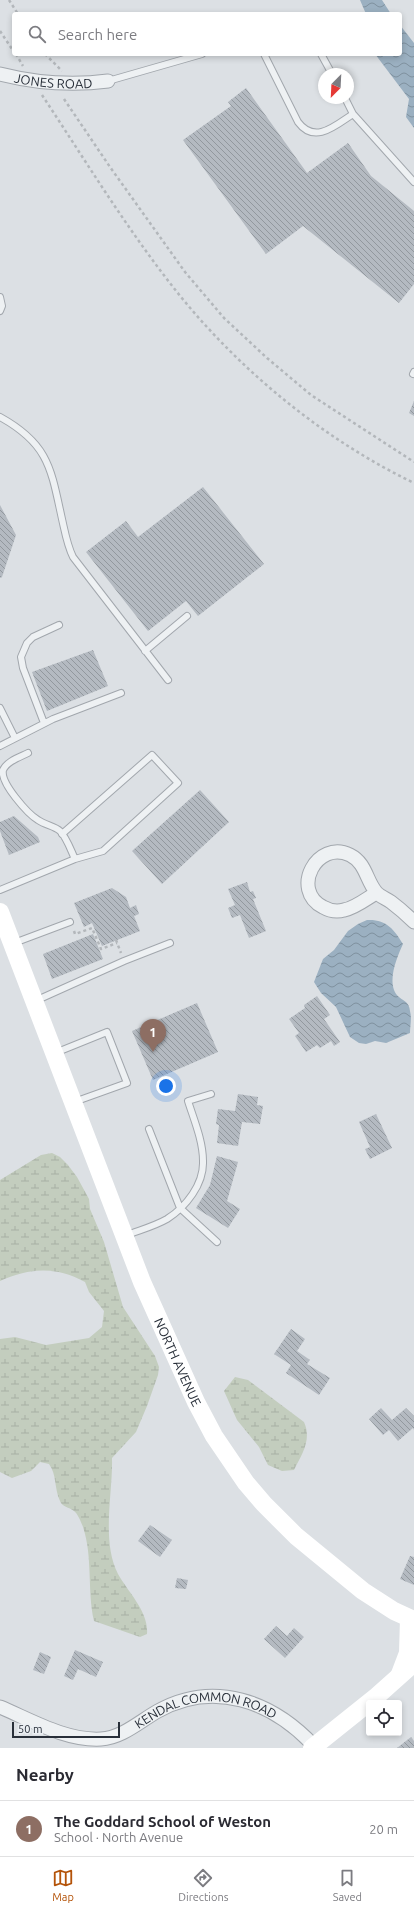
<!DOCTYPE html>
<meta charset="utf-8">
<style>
:root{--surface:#fff;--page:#f7f7f7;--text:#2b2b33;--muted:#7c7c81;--line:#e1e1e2;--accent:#b45309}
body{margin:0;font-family:Ubuntu,sans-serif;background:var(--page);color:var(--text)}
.controls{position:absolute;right:12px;bottom:12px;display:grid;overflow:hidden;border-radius:4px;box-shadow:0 2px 6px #0003}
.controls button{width:36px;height:36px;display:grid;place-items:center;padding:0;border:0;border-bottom:1px solid var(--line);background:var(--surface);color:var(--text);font:20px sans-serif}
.compass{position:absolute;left:318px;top:68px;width:36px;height:36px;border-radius:50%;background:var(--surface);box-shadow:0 2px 6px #0003;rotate:204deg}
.scale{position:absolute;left:12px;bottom:10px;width:108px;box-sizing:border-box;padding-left:4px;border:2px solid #282f39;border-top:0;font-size:11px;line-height:14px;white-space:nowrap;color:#282f39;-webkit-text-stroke:3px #ebeff3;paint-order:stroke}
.you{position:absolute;left:166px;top:1086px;width:14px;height:14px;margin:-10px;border:3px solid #fff;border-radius:50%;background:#1a73e8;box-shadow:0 0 0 6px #1a73e833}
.badge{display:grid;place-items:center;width:26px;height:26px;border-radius:50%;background:var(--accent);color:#fff;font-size:13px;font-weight:700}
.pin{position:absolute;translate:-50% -33px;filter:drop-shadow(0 1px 2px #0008)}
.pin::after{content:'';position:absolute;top:21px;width:14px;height:12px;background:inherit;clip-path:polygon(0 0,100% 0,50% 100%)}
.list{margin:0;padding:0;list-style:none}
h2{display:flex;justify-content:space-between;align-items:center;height:52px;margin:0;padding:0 16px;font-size:17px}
h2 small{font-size:13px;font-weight:400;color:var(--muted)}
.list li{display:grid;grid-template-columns:26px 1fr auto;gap:12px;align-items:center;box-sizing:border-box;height:56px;padding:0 16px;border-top:1px solid var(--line)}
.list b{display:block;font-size:15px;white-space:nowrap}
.list p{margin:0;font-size:13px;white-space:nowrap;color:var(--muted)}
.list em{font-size:13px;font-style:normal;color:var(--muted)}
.icon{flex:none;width:22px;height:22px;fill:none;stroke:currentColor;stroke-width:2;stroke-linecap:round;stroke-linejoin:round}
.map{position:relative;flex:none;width:414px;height:1748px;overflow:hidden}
.search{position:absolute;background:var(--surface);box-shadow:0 2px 6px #0003;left:12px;right:12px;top:12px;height:44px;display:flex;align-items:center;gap:10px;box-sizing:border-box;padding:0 14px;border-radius:4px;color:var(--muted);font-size:15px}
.sheet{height:108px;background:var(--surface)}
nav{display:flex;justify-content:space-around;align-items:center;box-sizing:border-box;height:56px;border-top:1px solid var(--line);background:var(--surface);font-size:11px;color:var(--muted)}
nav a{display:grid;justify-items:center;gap:2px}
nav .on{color:var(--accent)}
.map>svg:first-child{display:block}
.wetland{fill:url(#wetland-marsh)}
.water{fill:url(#water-waves)}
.building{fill:url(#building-back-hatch)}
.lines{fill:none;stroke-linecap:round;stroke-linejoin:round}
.lane-casing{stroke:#a2a7ad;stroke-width:8}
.street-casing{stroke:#a2a7ad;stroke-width:15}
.path{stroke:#b3b7bb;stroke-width:2.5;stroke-dasharray:3 3;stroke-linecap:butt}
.lane{stroke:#eef1f3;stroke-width:6}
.street{stroke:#eef1f3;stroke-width:13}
.secondary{stroke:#fff;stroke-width:18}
.labels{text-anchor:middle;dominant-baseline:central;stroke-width:3.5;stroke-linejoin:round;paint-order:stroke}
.street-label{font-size:13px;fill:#282f39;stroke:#ebeff3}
</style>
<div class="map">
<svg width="414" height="1748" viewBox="0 0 414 1748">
<defs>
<pattern id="wetland-marsh" width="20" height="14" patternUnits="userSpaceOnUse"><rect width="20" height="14" fill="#c3cdbe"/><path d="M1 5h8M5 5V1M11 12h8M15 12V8" fill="none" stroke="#a8b0a4"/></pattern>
<pattern id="water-waves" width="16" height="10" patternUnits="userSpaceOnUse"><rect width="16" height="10" fill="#9bb0c1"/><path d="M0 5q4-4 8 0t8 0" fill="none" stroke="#7e909e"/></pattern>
<pattern id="building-back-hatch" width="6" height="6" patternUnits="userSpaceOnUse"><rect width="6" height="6" fill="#b4bac1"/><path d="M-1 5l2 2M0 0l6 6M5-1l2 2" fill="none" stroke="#92989e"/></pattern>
</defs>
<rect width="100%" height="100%" fill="#dce0e4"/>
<path class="wetland" d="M52,1153L60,1157L68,1165L77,1177L89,1199L90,1209L104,1242L123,1307L155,1356L159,1367L158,1375L147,1406L136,1432L112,1458C113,1493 101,1541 118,1574C128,1592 149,1612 147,1634L140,1637L94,1621C87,1590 93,1557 83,1527C81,1522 78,1514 74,1511C69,1507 62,1507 60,1501C54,1488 57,1475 49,1464L40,1462L31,1471L12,1478L0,1472V1339L15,1337L46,1345L89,1338L102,1327L104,1311L89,1292L85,1282C55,1266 30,1268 0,1281V1180L41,1155Z
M235,1377L248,1380L304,1422C312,1440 302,1454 294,1470L282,1471L268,1465L259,1447L237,1420L224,1391Z"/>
<path class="water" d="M360,0H382L391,14H366Z
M400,25L414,43V128L406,117L409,99L375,54H400Z
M367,920C386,919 394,929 403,944C397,957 385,985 399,997C405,1002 409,1002 410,1011C412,1018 410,1026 410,1033L386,1043L375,1041L366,1044L359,1043L350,1037L336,1007L321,993L314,982L323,959L334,950L348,931L358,924Z"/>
<path class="building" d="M246,88L307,173L348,143L371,176L414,211V284L399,303L303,226L266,254L183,140L231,106L228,102Z
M414,401V416L409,413Z
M203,487L264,564L198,616L186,601L148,631L86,552L126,521L138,537Z
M0,505L16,535L2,577L0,578Z
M93,650L108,686L47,711L32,672Z
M200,790L229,822L162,884L132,851Z
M14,816L38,837L40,842L9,855L0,831V822Z
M247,882L250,892L253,891L256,898L253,899L266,931L249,938L240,915L232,918L228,908L235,905L228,889Z
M112,888L126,897L130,908L136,905L139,914L134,916L140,931L102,946L92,923L84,927L74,903Z
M93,934L103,959L52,979L43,954Z
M317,996L330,1015L324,1019L340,1042L334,1046L331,1041L320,1048L317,1045L306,1052L295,1036L299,1033L289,1019L305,1008L304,1005Z
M197,1003L218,1052L153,1080L132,1031Z
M238,1094L258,1097L257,1105L263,1106L260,1124L242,1122L238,1146L217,1143L219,1125L216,1124L218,1109L235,1111Z
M376,1114L392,1148L370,1159L365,1149L370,1147L359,1122Z
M217,1156L238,1162L227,1201L240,1209L228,1228L196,1208L210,1185Z
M291,1329L305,1339L297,1351L310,1360L307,1364L330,1378L319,1395L286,1373L291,1365L274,1354Z
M381,1408L392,1420L406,1408L414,1416V1430L413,1428L398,1441L389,1430L383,1435L369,1419Z
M150,1525L172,1540L160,1557L138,1541Z
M410,1556L414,1557V1585L400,1579Z
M177,1578L188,1580L186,1589L175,1588Z
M276,1626L287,1636L294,1628L304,1637L285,1658L264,1639Z
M75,1650L103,1662L96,1677L78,1669L73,1680L64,1676Z
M40,1652L51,1657L44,1674L33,1670Z
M411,1737L414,1741V1748H397Z"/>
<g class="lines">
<g class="lane-casing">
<path id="lane" d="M264,54L298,122C315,145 336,125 353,114
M321,54L332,74
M108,81L202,54
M345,98L353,114L414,182
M0,297L2,306L0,311
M413,374L414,372
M0,417C49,444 51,469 62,519C65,532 67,545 73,557L168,680
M145,651L187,616
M0,708L15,738
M44,723L23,668L21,657L27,643L33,637L59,625
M0,746L53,719L121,693
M28,753C20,757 7,761 3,770C0,783 28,814 38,820C45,825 55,826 60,831C67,838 71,851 75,859
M0,890L75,859L103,851L178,783L152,755L62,834
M14,943L70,922
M35,1001L124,961L170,943
M55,1053L107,1032L127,1083L74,1102
M149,1129L180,1208L217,1242
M127,1235C140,1230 155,1226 167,1219C186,1207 204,1184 203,1161C203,1141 194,1120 188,1101L211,1094"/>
</g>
<g class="street-casing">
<g id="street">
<path id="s1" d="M0,74C36,83 71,86 108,81"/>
<path d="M376,893C366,899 355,908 344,910C337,912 330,911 323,907C290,890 317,839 350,855C366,863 366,880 376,892C379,896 387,899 391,902C399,908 407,915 414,922"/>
<path id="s2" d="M0,1707C31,1720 66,1741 101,1739C122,1738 140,1721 158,1711C214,1680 272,1701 314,1746"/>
</g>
</g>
<path class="path" d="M9,0L18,14
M0,31L14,52
M16,54L23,66
M45,54L62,71
M42,95C87,163 130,234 181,297C244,374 325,440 414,483
M64,99L110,167L185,272L224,318L267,358L311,395L414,462
M74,931L75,934L92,928L101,949L117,943
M116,940L121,953"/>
<use href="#lane" class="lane"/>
<use href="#street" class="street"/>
<g class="secondary">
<path id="s3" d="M0,912L142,1282L196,1402L214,1436L246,1483L264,1504L296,1536L363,1591L394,1611L414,1620"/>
<path d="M400,1674L408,1653L409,1619"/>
<path d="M312,1748L377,1696L414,1663"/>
</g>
</g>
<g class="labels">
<g class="street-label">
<text stroke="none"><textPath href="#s1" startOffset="54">JONES ROAD</textPath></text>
<text stroke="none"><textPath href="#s3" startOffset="484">NORTH AVENUE</textPath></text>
<text stroke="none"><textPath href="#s2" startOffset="220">KENDAL COMMON ROAD</textPath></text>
</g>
</g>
</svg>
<div class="controls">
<button><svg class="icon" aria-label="locate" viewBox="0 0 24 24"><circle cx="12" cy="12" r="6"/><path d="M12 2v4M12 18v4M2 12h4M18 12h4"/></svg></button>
</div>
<svg class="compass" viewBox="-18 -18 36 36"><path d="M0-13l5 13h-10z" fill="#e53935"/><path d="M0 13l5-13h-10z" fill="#7c7c81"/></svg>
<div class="scale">50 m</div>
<div class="you"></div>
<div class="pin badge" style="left:153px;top:1052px;background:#8d6e63">1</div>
<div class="search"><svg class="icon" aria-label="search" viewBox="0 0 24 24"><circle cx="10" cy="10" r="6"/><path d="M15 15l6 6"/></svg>Search here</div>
</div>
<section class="sheet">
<h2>Nearby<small></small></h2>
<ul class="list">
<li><span class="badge" style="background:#8d6e63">1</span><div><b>The Goddard School of Weston</b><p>School · North Avenue</p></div><em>20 m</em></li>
</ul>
</section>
<nav>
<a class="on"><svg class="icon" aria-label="map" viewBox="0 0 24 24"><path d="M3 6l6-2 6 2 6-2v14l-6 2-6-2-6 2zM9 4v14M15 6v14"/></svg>Map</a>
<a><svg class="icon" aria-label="directions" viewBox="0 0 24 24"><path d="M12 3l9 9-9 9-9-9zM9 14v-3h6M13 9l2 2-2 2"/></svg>Directions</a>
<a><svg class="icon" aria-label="saved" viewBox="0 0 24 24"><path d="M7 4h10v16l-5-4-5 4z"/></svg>Saved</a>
</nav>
